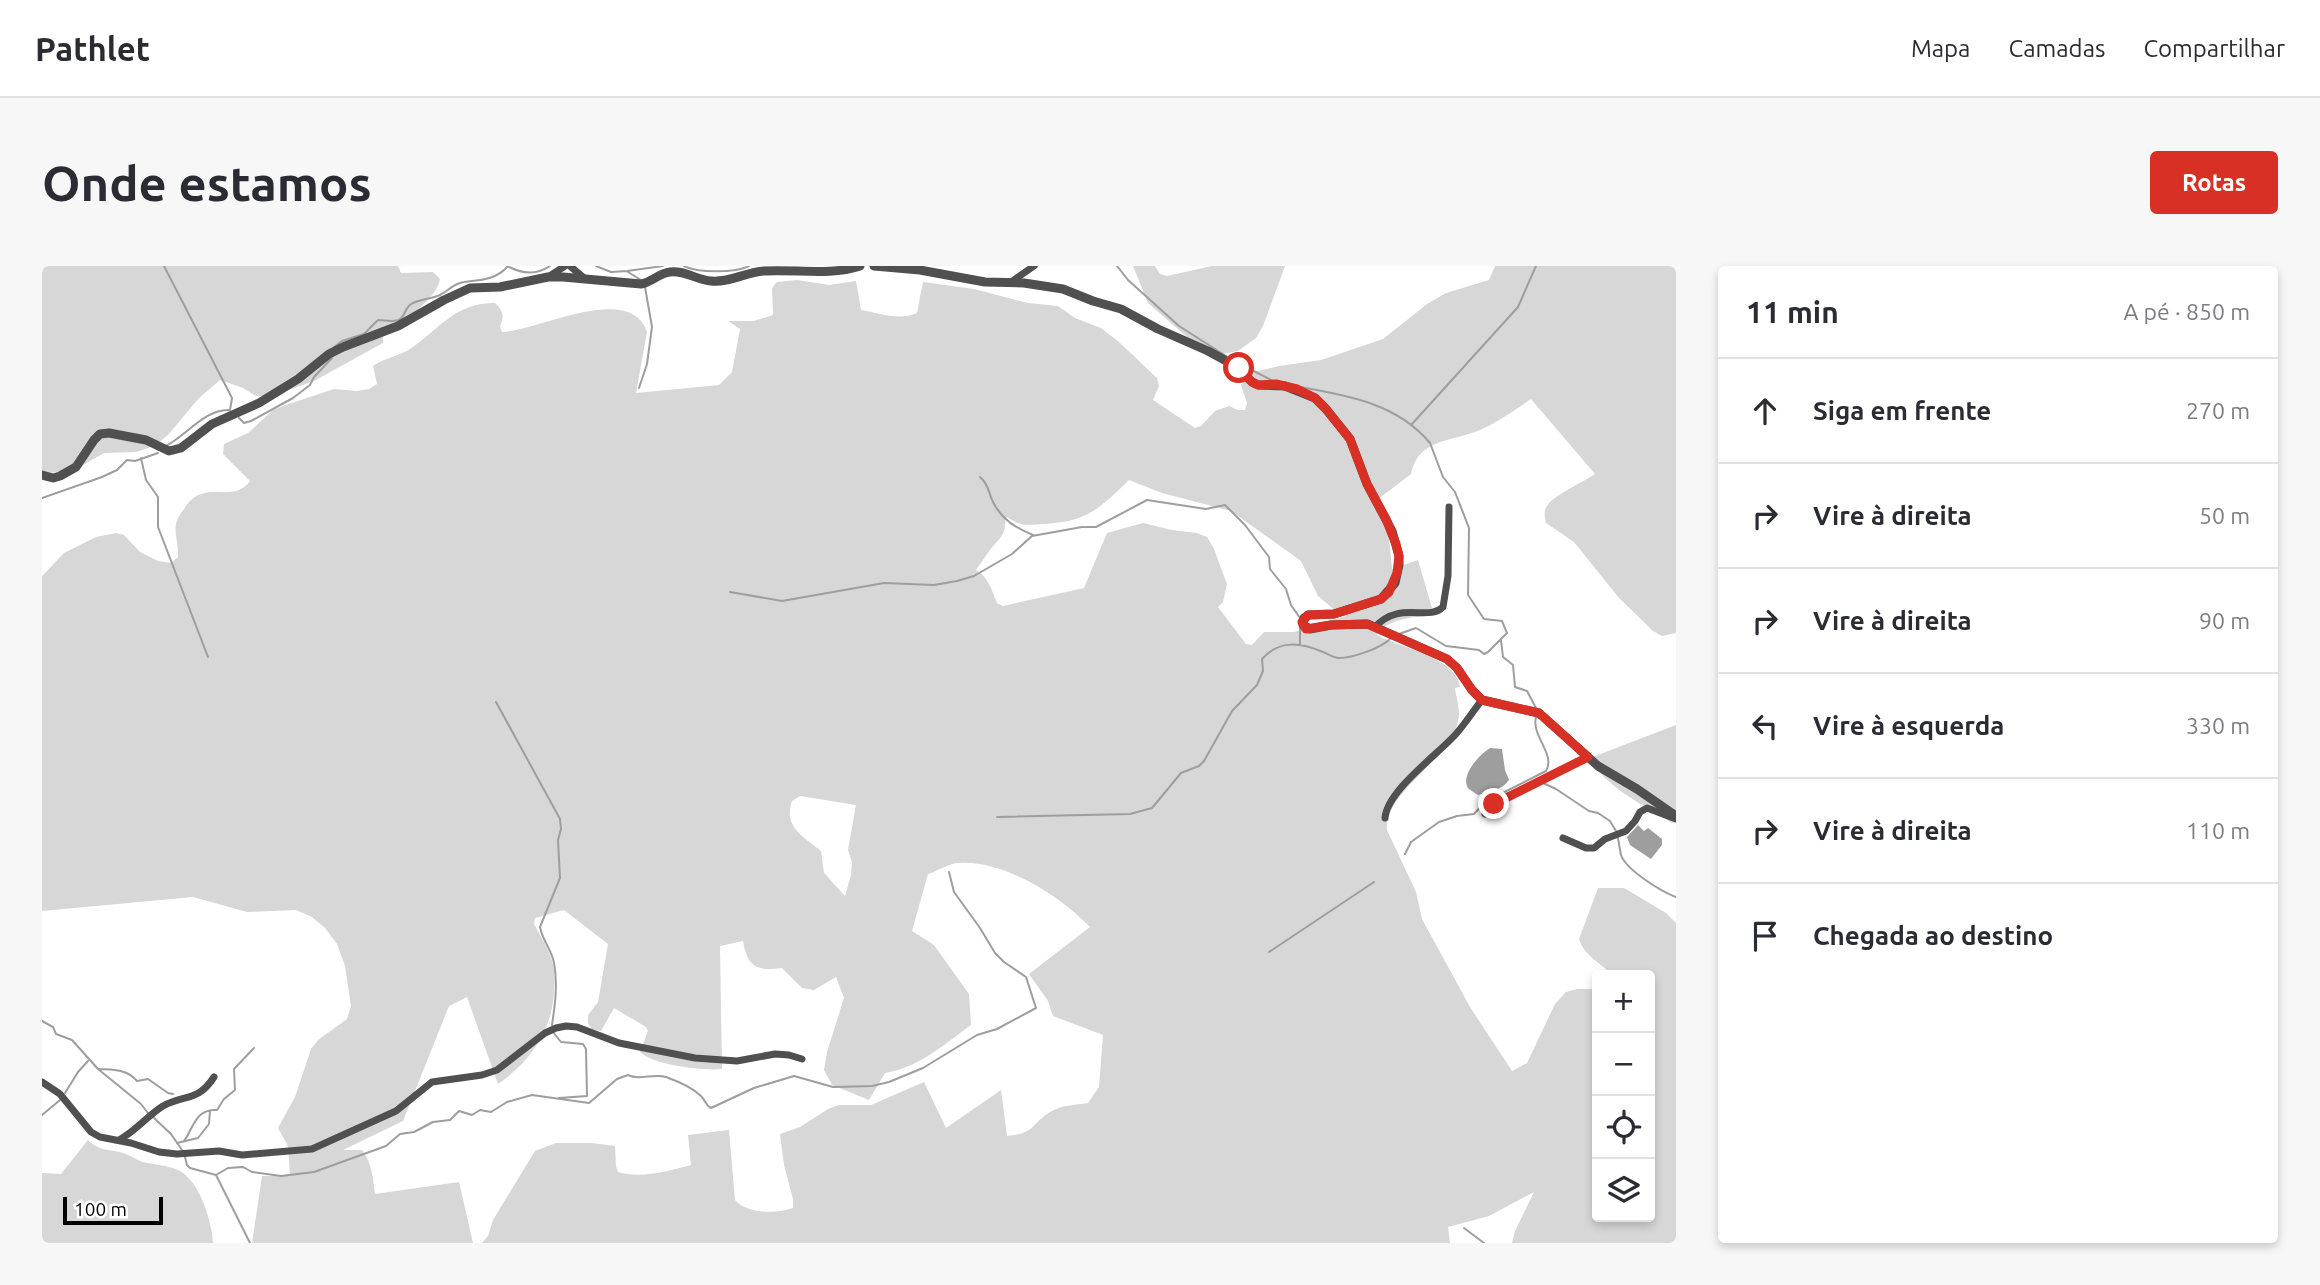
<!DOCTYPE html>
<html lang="pt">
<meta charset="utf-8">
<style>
:root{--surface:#fff;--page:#f7f7f7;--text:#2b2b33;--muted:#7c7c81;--line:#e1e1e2;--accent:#d93025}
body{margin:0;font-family:Ubuntu,sans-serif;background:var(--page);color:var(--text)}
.controls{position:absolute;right:21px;bottom:21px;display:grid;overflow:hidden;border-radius:7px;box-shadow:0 4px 10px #0003}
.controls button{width:63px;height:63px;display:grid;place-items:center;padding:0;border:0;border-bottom:2px solid var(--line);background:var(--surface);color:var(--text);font:35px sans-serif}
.scale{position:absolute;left:21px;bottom:18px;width:100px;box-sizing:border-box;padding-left:7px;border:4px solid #000;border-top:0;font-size:19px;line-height:24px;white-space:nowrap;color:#000;-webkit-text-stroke:5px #fff;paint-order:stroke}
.stop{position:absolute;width:21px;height:21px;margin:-16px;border:5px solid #d93025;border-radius:50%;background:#fff}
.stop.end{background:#d93025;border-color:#fff;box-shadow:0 2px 7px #0008}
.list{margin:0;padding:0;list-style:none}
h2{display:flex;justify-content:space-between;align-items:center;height:91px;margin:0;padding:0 28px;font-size:30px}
h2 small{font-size:23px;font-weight:400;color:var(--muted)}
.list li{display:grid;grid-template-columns:46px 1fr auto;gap:21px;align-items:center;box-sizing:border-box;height:105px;padding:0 28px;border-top:2px solid var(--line)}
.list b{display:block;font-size:26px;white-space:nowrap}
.list em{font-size:23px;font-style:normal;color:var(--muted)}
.icon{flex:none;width:38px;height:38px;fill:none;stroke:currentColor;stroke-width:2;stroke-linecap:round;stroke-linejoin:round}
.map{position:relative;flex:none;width:1634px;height:977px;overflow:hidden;border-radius:7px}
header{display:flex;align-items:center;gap:42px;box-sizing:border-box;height:98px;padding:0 35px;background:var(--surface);border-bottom:2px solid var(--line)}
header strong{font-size:33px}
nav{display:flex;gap:38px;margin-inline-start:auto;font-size:24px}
.intro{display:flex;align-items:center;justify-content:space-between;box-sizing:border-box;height:168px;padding:0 42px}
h1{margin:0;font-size:49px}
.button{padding:18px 32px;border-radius:7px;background:var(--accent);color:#fff;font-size:24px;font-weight:700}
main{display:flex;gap:42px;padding:0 42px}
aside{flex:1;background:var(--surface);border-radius:7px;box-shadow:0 4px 10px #0003}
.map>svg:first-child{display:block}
.green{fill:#d7d7d7;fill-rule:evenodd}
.water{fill:#9e9e9e}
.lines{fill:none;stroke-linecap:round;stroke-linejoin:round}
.stream{stroke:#9e9e9e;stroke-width:2}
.minor{stroke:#505050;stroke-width:7}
.tertiary{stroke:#505050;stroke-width:9}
.route{stroke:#d93025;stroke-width:9}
</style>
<header>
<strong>Pathlet</strong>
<nav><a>Mapa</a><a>Camadas</a><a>Compartilhar</a></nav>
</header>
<div class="intro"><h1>Onde estamos</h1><a class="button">Rotas</a></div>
<main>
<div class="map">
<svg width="1634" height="977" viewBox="0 0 1634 977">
<rect width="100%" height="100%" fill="#fff"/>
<path class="green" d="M0,0H356L359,7L391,6L398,13C394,35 359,56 341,69V77L272,115L227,131L214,130L201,122L178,114L157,132L126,169L112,180L94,186L62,187L36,202L8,207L0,206Z
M1091,0H1113L1118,8L1125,10L1170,0H1243L1221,60L1214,72L1196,85L1181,88L1153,78L1106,37Z
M1453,0H1634V367L1620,370L1611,365L1577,332L1532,276L1504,257C1503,251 1501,245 1505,240C1509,231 1543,215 1553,208L1489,133C1473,144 1456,156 1438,164C1410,176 1376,172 1369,208L1335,234L1347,271L1350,303L1376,294L1392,349C1374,351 1345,352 1335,369C1358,382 1414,391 1418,421L1413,422C1414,432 1419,445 1416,455C1408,495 1342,525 1345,564L1374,626L1380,653L1428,741L1470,805L1485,797L1513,738L1524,726L1535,723H1555V951H1608V709H1571C1560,699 1541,688 1537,673L1556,622H1582L1624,647L1634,657V977H1470L1473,965L1492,926L1447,950L1406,961L1408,977H440L446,970L451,954L493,885L514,877H550L573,880L574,900L576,906C598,913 627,905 649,899L646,869L687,864L693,934C705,948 735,948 751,942V933L742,899L738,868L758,861L786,843L797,839H829L882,816L904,862L959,824L965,870C994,867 988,859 1008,846C1019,839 1033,839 1046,837L1057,821L1061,769L1011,750L1006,735L987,708L1048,661C1018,630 962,594 917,597C907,597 896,605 886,608L870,665L892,679L927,728L929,759C903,778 876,802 843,807L827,834L790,819L782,804L785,786L802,732L794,711L772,724L760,722L740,702C715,706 705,700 701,675L678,680L680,803C661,805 611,799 598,786L606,765L604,761L572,742L559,765L550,763L546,757V749L556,736L566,678L522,644L493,652L492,658C498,669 505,680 509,692C513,702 513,714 512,724C511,764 488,796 456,818L425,731L407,740L361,855L301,884H320C330,897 331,912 333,928L417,916L431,977H210L220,910H248L246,880L236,862L253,831L269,783L276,774L305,753L309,740L303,700L295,678L283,662L270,651L254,644L205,646L151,631L0,645V310L22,287L54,271L74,267L82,269L98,286L116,295L129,297L136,291C137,280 132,267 134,258C135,253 139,247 142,243C162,210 190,240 208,215L181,188L182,178L206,167L231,144L241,140L292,123L315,125L327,123L335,118L331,100C344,91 359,90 371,81C400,60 414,37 453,37C461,45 463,50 458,60L460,66C493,66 588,15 605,66L594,127L677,119L690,106L698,63L686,55H712L731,49L730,22L735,16L755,14L787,19L814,15L819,44C836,47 858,55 875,47L881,16L932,23L986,37L1016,40L1033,52L1059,62L1077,76L1115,112L1117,120L1111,134L1153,162L1159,160L1173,145L1187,140L1196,144H1203L1205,137L1199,119L1203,113L1212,106L1237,100L1279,94L1341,73L1385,38L1404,27L1447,14ZM1087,214L1120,227L1189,245L1259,295L1276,330L1296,347L1304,350L1252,366H1222L1210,379L1204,378L1176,341L1181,336L1185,318L1172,283L1165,271L1155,267L1130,264L1101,257L1065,267L1042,322L961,340L955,337C950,325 946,310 934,304C938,298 943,291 948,284C956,273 965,269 963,254L965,251C980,261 985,259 1002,258C1045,256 1058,242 1087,214ZM758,530L814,539L806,584L810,596L809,609L803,630L782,607L779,585C761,570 741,561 750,535Z
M1634,459V556L1630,557C1604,540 1562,521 1548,492Z
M46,874C56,885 67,883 81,887C88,889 94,894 101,896C113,899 126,899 138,905C158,916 170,956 171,977H0V907L19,908Z"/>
<path class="water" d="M1448,482L1460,483L1463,504L1467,514C1460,524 1447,526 1436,529C1434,528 1427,523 1426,522C1418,509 1438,488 1448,482Z
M1596,559L1602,565L1606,562L1620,573V579L1609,593L1588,579L1585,571Z"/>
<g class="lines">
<path class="stream" d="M122,0L190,132L188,144
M554,0L569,6L585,5L621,0
M642,0C655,7 694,7 707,0
M1075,0L1086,14L1137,60L1184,90
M467,1C481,8 495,9 508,0
M586,6L599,14
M292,81L300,75L322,68L336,54C343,54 353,57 358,53C364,49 363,40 371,37C379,33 389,33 398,29C406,25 412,17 422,16C438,14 454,14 466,0
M1194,96L1233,116
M1252,120C1302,129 1354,136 1388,177L1401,211L1413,226L1427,262L1426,329L1442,353L1460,355L1465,367L1446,386L1442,388L1437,384L1404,380L1374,362L1357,368
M597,122L605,98L610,61L603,21
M197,152L202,157L209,155L251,132L268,119L272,111L290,92
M1370,158L1476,41L1494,0
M124,180C144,170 163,143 187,144
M99,192L104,214L116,231V261L166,391
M938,211C947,219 946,226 951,236C960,254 974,262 991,269
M0,232L60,211L75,204L85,194L93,195L116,187
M688,326L740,335L842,317L892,319L915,315L932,310L970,288L990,270L1040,261H1054L1105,234L1164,243L1183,239L1203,259L1227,291L1228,303L1244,323L1249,339L1258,352
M1459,374L1461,391L1471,399L1473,421L1485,425L1494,442
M1258,378V361
M454,436L518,553L519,563L516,574L518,612L498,661C500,674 510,684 512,697C516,718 513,739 510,759
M1501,517L1514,523L1547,545L1556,547L1568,555L1574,565
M955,551L1088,548L1110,542L1139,507L1157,500L1162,495L1190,445L1215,419L1221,405L1220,393C1238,373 1259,377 1281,386C1286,388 1292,392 1297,392C1311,392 1339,382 1348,373
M1576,572C1577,578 1578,584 1579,589C1584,604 1620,626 1634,631
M1363,588L1369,576L1397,556L1415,550L1432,548L1443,536L1504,505C1514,488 1489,470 1494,451
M1227,686L1332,616
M0,755L11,761L14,768L30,774L56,803L99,838L106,847
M511,766L519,776L541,778L544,783L545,830L517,832
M57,803C72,804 85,803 95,815L106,813L126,827L131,828
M23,827L36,806L46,795
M0,849L18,834
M112,852L129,868L140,884
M142,875C152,861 153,843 175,844L182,833L193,824L192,803L212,782
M135,877L156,872L167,858L168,845
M143,891L145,899L148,902L174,909L208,977
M174,909L186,902L201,901L210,906L239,910L272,906L344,880L358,868L372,866L391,856L408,854L417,845L430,849L438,844L449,846L465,836L490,829L547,837L575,813L586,809C598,815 611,807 624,811C635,815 651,822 659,830C664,835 663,839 669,842L712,822L752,810L791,821L830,820L847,816L881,802L935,769L955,763L994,742L984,711L962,696L953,687L938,662L912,626L907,606
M1422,962L1442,977"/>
<path class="minor" d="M528,0L542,12
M506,11L523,0
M969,16L992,0
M1333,361C1358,334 1386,356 1401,341L1406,310L1407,241
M1443,548L1452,538L1461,533L1546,491
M1343,552C1345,525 1394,490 1413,469C1423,458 1431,445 1440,434
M1521,572L1544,582H1552L1563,573L1584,565L1593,555L1598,546L1605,542L1634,553
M0,816L18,828L49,866L58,871L89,877L117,886L135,888L177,885L200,889L270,883L354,845L390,816L440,809L455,804L503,767L514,762L524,760L535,761L577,777L653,792L695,795L733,788L747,789L760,793
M77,874C94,865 105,850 121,840C143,828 156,836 172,811"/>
<path class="tertiary" d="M832,0L878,4L943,16L982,17L1021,23L1051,35L1079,43L1116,63L1166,85L1190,98L1210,116L1216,119L1243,120L1273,132L1284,143L1308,173L1325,218L1350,265L1357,290V299L1353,317L1339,333L1292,348L1266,349L1262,352L1261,359L1268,363L1289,359L1326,358L1405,393L1415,402L1430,424L1440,434L1497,447L1556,500L1595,523L1634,550
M0,209L11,212L18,210L34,201L52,174L58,168L67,167L104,174L127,185L139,182L170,158L217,137L256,113L287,88L301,81L356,60L402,34L428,22L458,21L506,11H521L599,18C610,16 617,7 628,6C642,4 655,14 669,15C687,17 704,6 722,5C754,3 788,10 818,0"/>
</g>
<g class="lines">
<path class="route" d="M1197,102L1210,116L1216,119L1234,118L1255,123L1273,132L1284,143L1308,173L1325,218L1344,253L1354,278L1357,290L1355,307L1347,326L1339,333L1292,348L1266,349L1260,356L1264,363L1289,359L1325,358L1405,393L1415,402L1430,424L1440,434L1497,447L1546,491L1452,538"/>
</g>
</svg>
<div class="controls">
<button>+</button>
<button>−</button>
<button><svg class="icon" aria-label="locate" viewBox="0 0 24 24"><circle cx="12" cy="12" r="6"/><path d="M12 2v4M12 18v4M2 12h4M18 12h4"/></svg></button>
<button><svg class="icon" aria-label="layers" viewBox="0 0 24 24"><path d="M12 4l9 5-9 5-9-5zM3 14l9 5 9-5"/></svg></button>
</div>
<div class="scale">100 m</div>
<div class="stop" style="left:1197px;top:102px"></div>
<div class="stop end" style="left:1452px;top:538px"></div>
</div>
<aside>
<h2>11 min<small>A pé · 850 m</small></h2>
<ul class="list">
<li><svg class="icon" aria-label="ahead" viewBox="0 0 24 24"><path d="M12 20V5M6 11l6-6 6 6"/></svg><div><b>Siga em frente</b></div><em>270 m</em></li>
<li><svg class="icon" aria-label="right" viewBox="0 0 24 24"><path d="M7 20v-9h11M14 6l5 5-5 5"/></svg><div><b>Vire à direita</b></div><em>50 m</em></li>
<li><svg class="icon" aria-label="right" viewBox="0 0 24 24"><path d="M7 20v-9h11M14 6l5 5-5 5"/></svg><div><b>Vire à direita</b></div><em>90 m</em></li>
<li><svg class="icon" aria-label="left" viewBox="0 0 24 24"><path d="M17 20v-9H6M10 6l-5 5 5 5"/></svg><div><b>Vire à esquerda</b></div><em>330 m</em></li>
<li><svg class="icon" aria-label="right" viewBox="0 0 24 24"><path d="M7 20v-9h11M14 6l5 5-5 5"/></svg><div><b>Vire à direita</b></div><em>110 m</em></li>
<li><svg class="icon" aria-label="arrive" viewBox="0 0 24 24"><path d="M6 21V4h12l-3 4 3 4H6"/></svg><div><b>Chegada ao destino</b></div></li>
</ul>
</aside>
</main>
